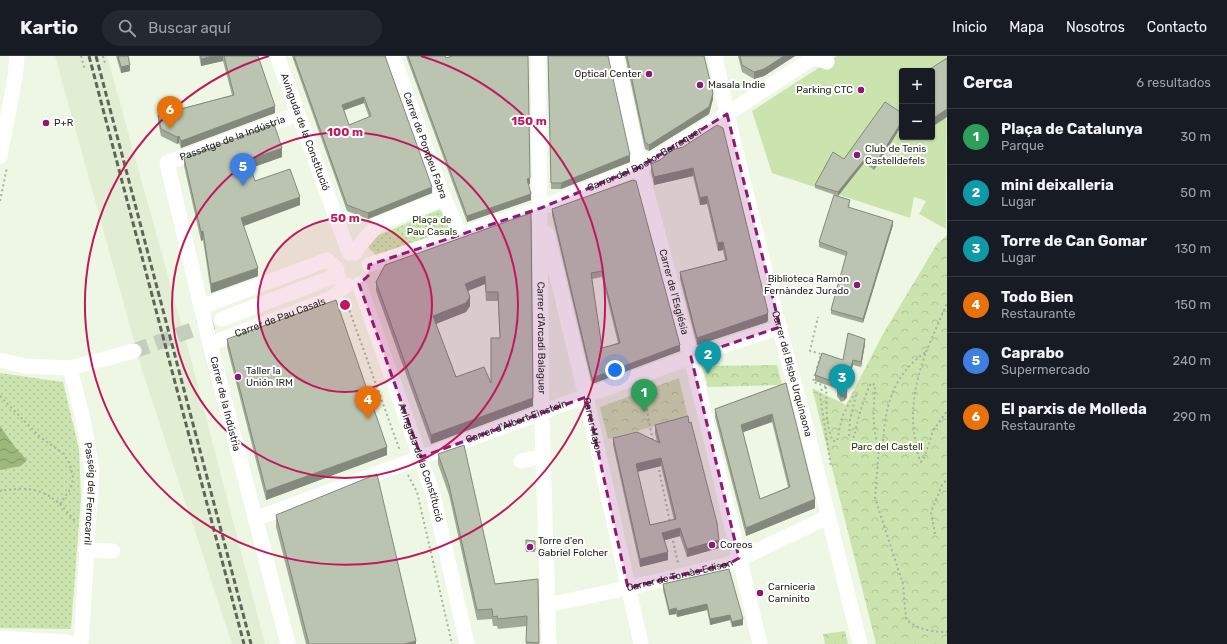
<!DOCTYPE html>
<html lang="es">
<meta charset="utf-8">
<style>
:root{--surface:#171b24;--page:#242831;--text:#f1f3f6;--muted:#9ea1a6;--line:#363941;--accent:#2563eb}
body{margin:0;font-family:Rubik,sans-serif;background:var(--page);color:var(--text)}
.controls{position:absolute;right:12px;top:12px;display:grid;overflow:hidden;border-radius:4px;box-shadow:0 1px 3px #0004}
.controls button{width:36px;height:36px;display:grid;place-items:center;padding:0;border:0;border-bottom:1px solid var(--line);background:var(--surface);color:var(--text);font:20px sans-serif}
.you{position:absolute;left:615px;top:314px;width:14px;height:14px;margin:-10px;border:3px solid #fff;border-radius:50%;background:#1a73e8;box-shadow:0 0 0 6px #1a73e833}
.badge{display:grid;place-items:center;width:26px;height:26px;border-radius:50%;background:var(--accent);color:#fff;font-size:13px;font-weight:700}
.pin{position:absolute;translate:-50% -33px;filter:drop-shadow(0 1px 2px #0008)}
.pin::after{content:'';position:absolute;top:21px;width:14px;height:12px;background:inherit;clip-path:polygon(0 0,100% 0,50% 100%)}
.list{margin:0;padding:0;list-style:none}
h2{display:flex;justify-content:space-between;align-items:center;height:52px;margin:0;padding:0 16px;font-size:17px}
h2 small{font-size:13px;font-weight:400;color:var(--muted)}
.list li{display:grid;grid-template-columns:26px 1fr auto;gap:12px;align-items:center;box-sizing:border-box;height:56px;padding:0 16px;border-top:1px solid var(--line)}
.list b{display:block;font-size:15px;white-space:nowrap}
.list p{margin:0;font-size:13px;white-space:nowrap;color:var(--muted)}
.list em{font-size:13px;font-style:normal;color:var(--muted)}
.icon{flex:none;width:22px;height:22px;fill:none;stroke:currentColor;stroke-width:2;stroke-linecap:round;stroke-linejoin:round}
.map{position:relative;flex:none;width:947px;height:588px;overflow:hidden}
header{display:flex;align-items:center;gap:24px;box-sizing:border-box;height:56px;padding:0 20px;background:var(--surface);border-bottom:1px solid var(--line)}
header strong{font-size:19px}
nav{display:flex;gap:22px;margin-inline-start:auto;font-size:14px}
.search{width:280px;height:36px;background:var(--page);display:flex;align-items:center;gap:10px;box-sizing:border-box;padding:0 14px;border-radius:22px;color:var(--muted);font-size:15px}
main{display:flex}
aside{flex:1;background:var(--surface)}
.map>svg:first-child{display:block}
.built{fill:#e1eed3}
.park{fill:url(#park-crowns)}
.garden{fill:url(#garden-dots)}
.pitch{fill:#cbe4ae;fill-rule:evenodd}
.water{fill:url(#water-waves)}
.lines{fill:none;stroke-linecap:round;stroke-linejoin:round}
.minor-tunnel{stroke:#c5cdbc;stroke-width:15;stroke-dasharray:15 8;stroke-linecap:butt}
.path{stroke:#a9b0a0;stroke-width:2;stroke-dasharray:2 3;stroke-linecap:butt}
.minor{stroke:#fff;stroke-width:15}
.rail{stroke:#60655a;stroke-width:3;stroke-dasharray:6 3;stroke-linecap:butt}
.wall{fill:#a1a998;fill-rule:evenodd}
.shaded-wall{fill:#83897c}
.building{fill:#bbc4b1;stroke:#83897c;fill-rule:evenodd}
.marked{fill:#8f1777;fill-opacity:0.2;stroke:#8f1777;stroke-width:3;stroke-dasharray:8 5;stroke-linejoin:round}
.ring{fill:none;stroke:#c2185b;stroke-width:2}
.poi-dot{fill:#8f1777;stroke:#fff;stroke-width:1.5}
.labels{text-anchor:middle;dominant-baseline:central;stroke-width:4;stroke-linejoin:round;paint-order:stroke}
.poi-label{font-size:10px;fill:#23261f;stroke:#fff;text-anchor:start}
.street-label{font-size:10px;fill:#23261f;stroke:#fff}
.park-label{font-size:10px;fill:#233407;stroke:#fff}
.centre{fill:#c2185b;stroke:#fff;stroke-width:2}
.ring-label{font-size:12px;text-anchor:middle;font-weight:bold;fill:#c2185b;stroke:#fff;stroke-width:4;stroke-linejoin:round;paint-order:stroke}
</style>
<header>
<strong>Kartio</strong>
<div class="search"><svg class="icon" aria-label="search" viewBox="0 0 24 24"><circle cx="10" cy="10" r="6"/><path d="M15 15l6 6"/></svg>Buscar aquí</div>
<nav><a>Inicio</a><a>Mapa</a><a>Nosotros</a><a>Contacto</a></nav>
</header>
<main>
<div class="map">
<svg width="947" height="588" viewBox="0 0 947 588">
<defs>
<pattern id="park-crowns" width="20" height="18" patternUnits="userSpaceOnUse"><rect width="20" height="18" fill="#cbe4ae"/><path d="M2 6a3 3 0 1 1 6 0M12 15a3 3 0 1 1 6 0" fill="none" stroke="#aec395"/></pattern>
<pattern id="garden-dots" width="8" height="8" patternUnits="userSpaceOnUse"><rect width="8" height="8" fill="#cbe4ae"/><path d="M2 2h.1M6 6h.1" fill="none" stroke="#aec395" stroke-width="1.8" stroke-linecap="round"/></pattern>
<pattern id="water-waves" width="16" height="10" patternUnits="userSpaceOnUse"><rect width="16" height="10" fill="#9db87c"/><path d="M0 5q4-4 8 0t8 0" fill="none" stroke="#809565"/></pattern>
</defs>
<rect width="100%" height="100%" fill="#eef7e3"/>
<path class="built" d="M55,0H107L189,296L265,588H232L143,317Z"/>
<path class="park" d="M947,179V588H876L812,332L846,349L883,278L937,188Z
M777,309L782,329L708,331L702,310Z
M679,322L688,361L608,383L600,351Z
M845,575L848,588H825L823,578Z"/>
<path class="garden" d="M439,154L442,155L450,172L448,177L378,201L368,191L374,181Z
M0,317L63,326L79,393L81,441L71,573L0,572Z"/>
<path class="pitch" d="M837,0H947L946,173L919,158L926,145L914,141L910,162L772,117L752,55ZM902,15H932V81H902Z"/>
<path class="water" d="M0,370L15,391L27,404L21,410L0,414Z"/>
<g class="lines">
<path class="minor-tunnel" d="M134,295L222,263"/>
<path class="path" d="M81,0L85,14
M103,0L105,7
M0,145L7,111
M346,245L400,395
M926,296L947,247
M817,312L821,298L810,295L818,261
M815,318L813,326L825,330
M826,331C827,347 825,369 833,385H837L842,361L853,340L856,339L850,364L849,379L854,381C858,362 863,344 871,327L875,329C874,350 871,371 879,391H883C884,353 892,319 926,296C915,327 909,356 916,388C917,394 918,401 921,406L924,402L933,375L947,355
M826,331L822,332L820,340L831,411
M643,333L653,386
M0,340L40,381L64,398L70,409L73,421L71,432L60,448C40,431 25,431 0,435
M879,391L875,442L903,528L906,563C916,573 932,576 947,576
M658,409L670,466
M408,419L417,436L452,588
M60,448L75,465
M935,478L931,456L942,429L947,423
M672,480L678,507"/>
<g class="minor">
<path id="s1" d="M277,0L349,197"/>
<path id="s2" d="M393,0L443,140L460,178"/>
<path id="s3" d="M538,0L542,368L549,588"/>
<path id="s4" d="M616,0L640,111L691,301L760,588"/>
<path id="s5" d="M715,0L727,58L776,259L809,382L860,588"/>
<path d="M814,1L827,6"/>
<path d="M0,100L15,22L17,0"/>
<path id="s6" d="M547,178L586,341L641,588"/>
<path d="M355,197L359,190L378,168L444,142"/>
<path id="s7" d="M369,209L541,152L640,111L727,58L816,0"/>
<path id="s8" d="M359,228L433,438L467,588"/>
<path d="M201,251L327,204L337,213"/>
<path d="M222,263L338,219"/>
<path id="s9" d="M210,288L330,243L347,229"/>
<path d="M0,304L24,310L70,312L134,295"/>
<path id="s10" d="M70,312L83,363L92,414L81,588"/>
<path d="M521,405L543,400"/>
<path id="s11" d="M255,463L691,301L780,271"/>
<path d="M86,494L113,495"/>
<path id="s12" d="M547,549L628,532L729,508L828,461"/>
<path d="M0,582L67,586L71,588"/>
<path id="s13" d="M288,588L210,288L167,107L298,58"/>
</g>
<path class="rail" d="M89,0L244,588
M96,0L251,588"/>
</g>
<path class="wall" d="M116,0H128L130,15L121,17Z
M199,0H258L275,57L181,92L179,87L177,88L161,80L158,66V59L232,39L223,5L201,10Z
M292,0H385L432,137L368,163L347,155ZM364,47L369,61L349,69L344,54Z
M406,0H445L446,2L530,128L528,129L531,144L467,166Z
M548,0L630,106L561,133H551Z
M625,0H704L713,43L709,58L649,95L645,93Z
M738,0H795L764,20L754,23L742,16Z
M902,57V69L874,114L864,107L838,140L815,132V129L844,103Z
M683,91L768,264L767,266L697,289L680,223V216L725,204L723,194L718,195L707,148L700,149L693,120L654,129L651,116V108L660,104Z
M282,101L250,112L255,125L300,149L243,170L258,220L211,237L203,184L201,185L184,110V102Z
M850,148L849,151L893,169L863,267L831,258V254L846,200L819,191V186Z
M552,153L680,295L592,328L552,159ZM602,221L618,287L602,292L592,223Z
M531,157L533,350L431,388L376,235V226ZM485,228L486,245H498L500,282L491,327L456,321L436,268L466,256L470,250L468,235Z
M227,283L387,399L266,444L227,291Z
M865,288L861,311L853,309L846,333L847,341L844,345L841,346L837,340V335L838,333L815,325V319L843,304Z
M786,327L815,452L746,480L715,361V353ZM772,366L788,431L760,443L743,376Z
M655,369L719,492L687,501L680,480L665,484L668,504L640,511L613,389V382L657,386L655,377ZM661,410L674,464L650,469L637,416Z
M438,398L495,528L538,523L539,588H526L527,570L498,573L497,570H493L492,563L477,564L449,439L438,408Z
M276,459L416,588H306L276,471Z
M526,484L535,485V496H526Z
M729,513L743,569L732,571L730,564L710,569L707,554L677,561L676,558L669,559L663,534V528Z"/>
<path class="shaded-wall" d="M213,0H223V5L201,10V3Z
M784,0H795L764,20L754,23V16Z
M130,9V15L121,17V11Z
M713,37V43L709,58L649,95V89Z
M364,41V47L342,55V49Z
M275,50V57L181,92V85Z
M947,53V61L932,71V63Z
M902,65V69L874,114V110Z
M179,80V87L177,88V81Z
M282,92V101L248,113V104Z
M630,99V106L561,133V127Z
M864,104V107L838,140V136Z
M693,112V120L654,129V121Z
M530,122V128L527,129V123Z
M432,131V137L368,163V157Z
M531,138V144L467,166V160Z
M707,140V148L700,149V142Z
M300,141V149L241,171V162Z
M893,165V169L863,267V263Z
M203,175V184L201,185V176Z
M723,186V194L718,195V187Z
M258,212V220L211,237V228Z
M485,220V228L465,236V228Z
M470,241V250L466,256L433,269V260Z
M768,256V264L767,266L697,289V282Z
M865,283V288L861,311V306Z
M680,289V295L592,328V322Z
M853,304V309L845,335V330Z
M847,335V341L844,345V340Z
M533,342V350L431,388V379Z
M772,358V366L741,377V369Z
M387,391V399L266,444V435Z
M661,402V410L636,416V408Z
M815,443V452L746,480V472Z
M680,472V480L662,485V477Z
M719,484V492L687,501V493Z
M668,496V504L640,511V503Z
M707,548V554L677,561V555Z
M676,552V558L669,559V554Z
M730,559V564L710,569V563Z
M743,563V569L732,571V566Z
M416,585V588H404Z"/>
<path class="building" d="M118,0H128L130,9L121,11Z
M201,0H213L201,3Z
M224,0H258L275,50L181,85L179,80L177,81L161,73L158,59L234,39Z
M294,0H385L432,131L368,157L347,149ZM364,41L371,60L349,69L342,49Z
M408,0H445L446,2L452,0H528L530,122L527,123L531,138L467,160Z
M548,0H608L630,99L561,127H551Z
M627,0H704L713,37L709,51L649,89L645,86Z
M740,0H784L764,13L754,16L742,9Z
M947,2V53L932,63V15H927Z
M885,46L902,57V65L874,110L864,104L838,136L815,129L833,96L844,103Z
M274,68L282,92L248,104L255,125L290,113L300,141L241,162L258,212L211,228L203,175L201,176L184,102Z
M717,69L723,72L768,256L767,258L697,282L680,216L727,204L723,186L718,187L707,140L700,142L693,112L654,121L651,108L660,104L672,94L683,91Z
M633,124L636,125L680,289L592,322L552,153ZM602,215L620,287L602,292L591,217Z
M834,139L850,144L848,151L893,165L863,263L831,254L847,196L819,186Z
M531,157L533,342L431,379L376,226L385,209ZM485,220L486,236H498L500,282H491V327L484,311L456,321L433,260L466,247L470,241L465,228Z
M336,244L387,391L266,435L227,283Z
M848,277L865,283L861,306L853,304L845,330L844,329L847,335L844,340H841L837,335L840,328L815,319L822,297L843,304Z
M786,327L815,443L746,472L715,353ZM772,358L790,431L760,443L741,369Z
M688,360L689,367L691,366L717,467L719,484L687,493L680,472L662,477L668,496L640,503L613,382L637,376L660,387L655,369ZM661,402L676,463L650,469L636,408Z
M464,389L495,528L538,523L539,587L526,586L527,560L498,563L497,560L493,561L492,553L477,554L449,429L438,398Z
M377,418L416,585L404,588H309L276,459Z
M526,484L535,485V494H526Z
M729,513L743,563L732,566L730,559L710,563L707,548L677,555L676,552L669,554L663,528Z"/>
<path class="marked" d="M727,58L780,271L691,301L739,502L729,508L628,532L586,341L421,401L359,228L368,220L369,209L541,152L640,111Z"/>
<circle cx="345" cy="249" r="87" fill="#c2185b" fill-opacity=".12"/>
<g class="ring">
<circle cx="345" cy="249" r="87"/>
<circle cx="345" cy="249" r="173"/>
<path d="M421 0A260 260 0 1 1 269 0"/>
</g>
<g class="poi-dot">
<circle cx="649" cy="18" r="4"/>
<circle cx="700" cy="29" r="4"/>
<circle cx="861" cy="34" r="4"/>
<circle cx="46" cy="67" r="4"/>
<circle cx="857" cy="99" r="4"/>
<circle cx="857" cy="229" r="4"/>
<circle cx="238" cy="321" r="4"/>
<circle cx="712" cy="489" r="4"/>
<circle cx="530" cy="491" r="4"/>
<circle cx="760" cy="537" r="4"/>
</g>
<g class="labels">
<g class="poi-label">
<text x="641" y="18" text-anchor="end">Optical Center</text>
<text x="708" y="29">Masala Indie</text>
<text x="853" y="34" text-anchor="end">Parking CTC</text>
<text x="54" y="67">P+R</text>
<text x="865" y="93">Club de Tenis<tspan x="865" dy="12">Castelldefels</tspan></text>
<text x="849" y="223" text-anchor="end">Biblioteca Ramon<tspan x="849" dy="12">Fernàndez Jurado</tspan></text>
<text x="246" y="315">Taller la<tspan x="246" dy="12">Unión IRM</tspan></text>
<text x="538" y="485">Torre d'en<tspan x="538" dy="12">Gabriel Folcher</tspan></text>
<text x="720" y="489">Coreos</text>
<text x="768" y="531">Carniceria<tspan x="768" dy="12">Caminito</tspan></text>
</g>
<g class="street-label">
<text stroke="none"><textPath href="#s1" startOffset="81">Avinguda de la Constitució</textPath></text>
<text stroke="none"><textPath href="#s13" startOffset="566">Passatge de la Indústria</textPath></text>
<text stroke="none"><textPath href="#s2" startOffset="95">Carrer de Pompeu Fabra</textPath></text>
<text stroke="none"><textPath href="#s7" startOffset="296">Carrer del Doctor Barraquer</textPath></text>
<text stroke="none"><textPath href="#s4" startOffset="243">Carrer de l'Església</textPath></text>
<text stroke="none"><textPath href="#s9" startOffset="75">Carrer de Pau Casals</textPath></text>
<text stroke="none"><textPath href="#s3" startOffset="282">Carrer d'Arcadi Balaguer</textPath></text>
<text stroke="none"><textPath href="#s5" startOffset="327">Carrer del Bisbe Urquinaona</textPath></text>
<text transform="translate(225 348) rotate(76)">Carrer de la Indústria</text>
<text stroke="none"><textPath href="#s11" startOffset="279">Carrer d'Albert Einstein</textPath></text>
<text stroke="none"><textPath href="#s6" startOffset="197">Carrer Major</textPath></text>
<text stroke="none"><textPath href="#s8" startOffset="189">Avinguda de la Constitució</textPath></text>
<text stroke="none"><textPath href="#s10" startOffset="128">Passeig del Ferrocarril</textPath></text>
<text stroke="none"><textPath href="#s12" startOffset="136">Carrer de Tomàs Edison</textPath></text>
</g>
<g class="park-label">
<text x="432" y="164">Plaça de<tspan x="432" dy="12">Pau Casals</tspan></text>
<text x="887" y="391">Parc del Castell</text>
</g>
</g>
<circle cx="345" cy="249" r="6" class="centre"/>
<g class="ring-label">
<text x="529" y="69">150 m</text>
<text x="345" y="80">100 m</text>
<text x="345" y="166">50 m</text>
</g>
</svg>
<div class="controls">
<button>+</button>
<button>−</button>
</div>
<div class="you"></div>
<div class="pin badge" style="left:644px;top:356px;background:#2e9e5b">1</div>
<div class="pin badge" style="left:708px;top:318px;background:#0f9aa8">2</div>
<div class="pin badge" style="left:842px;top:341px;background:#0f9aa8">3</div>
<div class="pin badge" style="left:368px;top:363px;background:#e8710a">4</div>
<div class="pin badge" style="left:243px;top:130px;background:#3f7fe0">5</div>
<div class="pin badge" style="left:170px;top:73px;background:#e8710a">6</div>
</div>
<aside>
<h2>Cerca<small>6 resultados</small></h2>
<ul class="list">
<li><span class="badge" style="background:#2e9e5b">1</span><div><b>Plaça de Catalunya</b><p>Parque</p></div><em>30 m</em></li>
<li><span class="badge" style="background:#0f9aa8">2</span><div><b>mini deixalleria</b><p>Lugar</p></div><em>50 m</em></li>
<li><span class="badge" style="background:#0f9aa8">3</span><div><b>Torre de Can Gomar</b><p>Lugar</p></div><em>130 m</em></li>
<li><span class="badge" style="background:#e8710a">4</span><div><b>Todo Bien</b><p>Restaurante</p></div><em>150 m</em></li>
<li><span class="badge" style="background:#3f7fe0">5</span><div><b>Caprabo</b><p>Supermercado</p></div><em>240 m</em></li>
<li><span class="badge" style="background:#e8710a">6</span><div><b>El parxis de Molleda</b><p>Restaurante</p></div><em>290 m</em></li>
</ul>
</aside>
</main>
